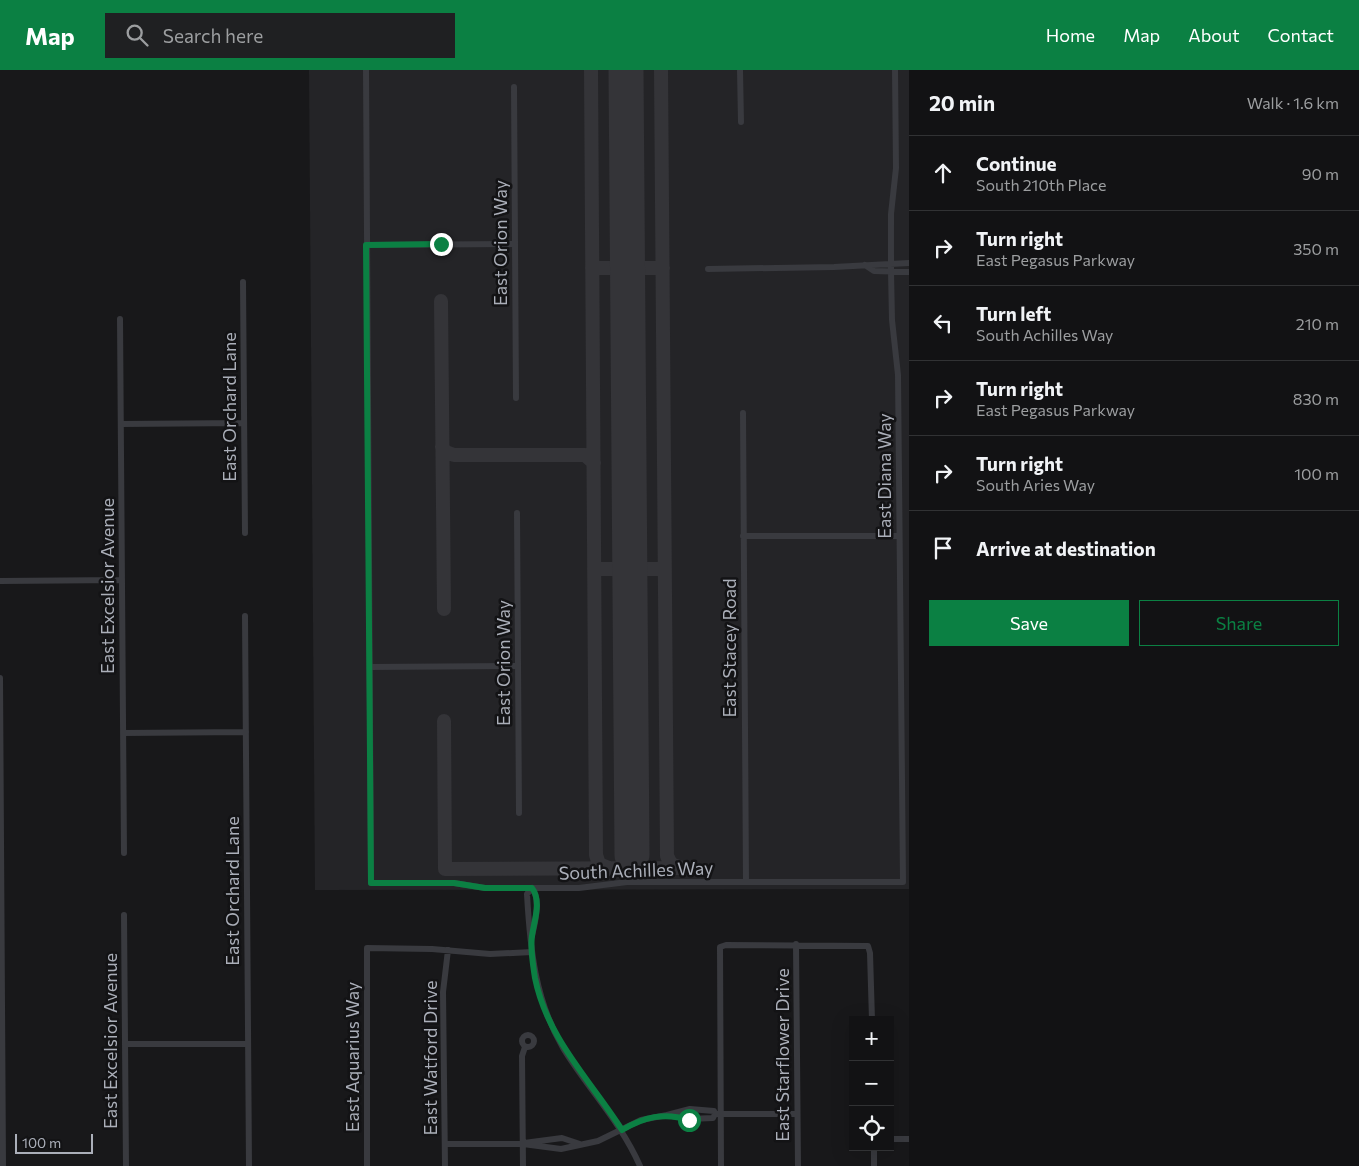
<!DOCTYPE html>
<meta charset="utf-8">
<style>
:root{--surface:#121214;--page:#1f2022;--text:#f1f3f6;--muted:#9c9ea0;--line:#313234;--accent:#0b8043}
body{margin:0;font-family:Commissioner,sans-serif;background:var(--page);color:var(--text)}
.controls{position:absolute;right:15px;bottom:15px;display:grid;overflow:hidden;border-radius:0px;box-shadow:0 5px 20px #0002}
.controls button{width:45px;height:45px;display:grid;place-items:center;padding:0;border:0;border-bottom:1px solid var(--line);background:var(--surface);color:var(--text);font:25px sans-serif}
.scale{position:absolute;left:15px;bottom:12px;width:78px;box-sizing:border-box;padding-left:5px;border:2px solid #abafb9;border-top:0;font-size:14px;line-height:18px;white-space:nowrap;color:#abafb9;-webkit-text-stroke:4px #131315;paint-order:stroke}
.stop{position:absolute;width:15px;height:15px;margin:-11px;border:4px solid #0b8043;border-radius:50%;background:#fff}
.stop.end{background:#0b8043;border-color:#fff;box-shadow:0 1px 5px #0008}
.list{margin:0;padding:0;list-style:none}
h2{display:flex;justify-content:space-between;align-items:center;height:65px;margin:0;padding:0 20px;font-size:21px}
h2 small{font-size:16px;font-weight:400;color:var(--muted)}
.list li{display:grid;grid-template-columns:32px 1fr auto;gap:15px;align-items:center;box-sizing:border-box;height:75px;padding:0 20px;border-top:1px solid var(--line)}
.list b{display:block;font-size:19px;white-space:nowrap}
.list p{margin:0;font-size:16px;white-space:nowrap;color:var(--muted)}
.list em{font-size:16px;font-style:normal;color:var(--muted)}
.actions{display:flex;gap:10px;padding:15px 20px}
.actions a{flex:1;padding:11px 0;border:1px solid var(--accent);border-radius:0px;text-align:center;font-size:18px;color:var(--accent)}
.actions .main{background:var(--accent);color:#fff}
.icon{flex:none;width:28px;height:28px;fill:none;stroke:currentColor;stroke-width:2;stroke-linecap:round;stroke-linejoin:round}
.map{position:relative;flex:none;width:909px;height:1096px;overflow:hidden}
header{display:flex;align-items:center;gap:30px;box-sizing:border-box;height:70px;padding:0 25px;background:var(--accent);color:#fff}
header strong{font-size:24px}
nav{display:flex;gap:28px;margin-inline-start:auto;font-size:18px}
.search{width:350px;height:45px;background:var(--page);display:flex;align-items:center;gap:12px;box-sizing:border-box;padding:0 18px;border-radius:0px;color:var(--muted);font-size:19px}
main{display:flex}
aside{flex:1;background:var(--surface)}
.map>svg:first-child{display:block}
.built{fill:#242427}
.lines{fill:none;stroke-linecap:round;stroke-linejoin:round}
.taxiway{stroke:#343438;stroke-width:14}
.runway{stroke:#343438;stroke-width:35}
.street{stroke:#393a3f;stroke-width:6}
.route{stroke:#0b8043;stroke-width:6}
.labels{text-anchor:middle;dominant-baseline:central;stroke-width:5;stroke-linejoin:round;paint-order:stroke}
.street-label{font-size:18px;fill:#abafb9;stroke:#131315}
</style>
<header>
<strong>Map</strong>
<div class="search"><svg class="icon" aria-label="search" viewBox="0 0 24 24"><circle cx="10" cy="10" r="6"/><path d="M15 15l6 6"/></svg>Search here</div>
<nav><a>Home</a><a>Map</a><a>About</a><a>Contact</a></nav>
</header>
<main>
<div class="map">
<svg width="909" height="1096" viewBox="0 0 909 1096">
<rect width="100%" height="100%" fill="#18181a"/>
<path class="built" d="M309,0H909V819L315,820Z"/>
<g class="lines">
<path class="taxiway" d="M591,0L596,785L599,794L611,799
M661,0L667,786L671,794L682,798
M592,198H663
M441,231L444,539
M442,377L446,382L454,385H585L594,393
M594,499H665
M444,651L445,799L679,798"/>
<path class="runway" d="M626,0L632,785"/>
<path class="street" d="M366,0L371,813H454L485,818H579L627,812H903L898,305L892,250L891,202V144L896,98L895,0
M740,0L741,52
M514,17L516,328
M367,175L515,174
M865,195L874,201L909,202
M708,199L834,197L909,193
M243,212L245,463
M120,249L124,783
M743,343L746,812
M121,354L244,353
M517,443L519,743
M743,466H899
M0,511L122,510
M245,546L249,1096
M370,597L518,596
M0,608L3,1096
M123,663L246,662
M124,845L126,1096
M532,866C535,853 541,830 532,818L527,824C530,878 535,930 563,978C588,1019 621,1052 640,1096
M796,874L798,1096
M522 971a6 6 0 1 1 12 0a6 6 0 1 1-12 0Z
M125,974H248
M690,1039L714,1041L715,1044L713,1048L689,1049L667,1045Z
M716,1044H797
M890,1069H909
M524,1073L562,1068L580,1074
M445,1074H523L561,1079L598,1071L641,1050L667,1045
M367,1096V878L432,879L490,884L532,882
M445,1096L443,922L448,880
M523,1096L522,986L525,977
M721,1096L720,877L726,875L868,876L870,883L872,950
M874,1096V1077"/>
</g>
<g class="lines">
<path class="route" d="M441,174L366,175L371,813H454L485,818H532C542,831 534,851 532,866C530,879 533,895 535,908C547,968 590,1010 622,1060C644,1047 664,1042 689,1050"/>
</g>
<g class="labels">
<g class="street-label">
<text transform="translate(500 173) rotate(-90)">East Orion Way</text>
<text transform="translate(229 337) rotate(-90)">East Orchard Lane</text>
<text transform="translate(884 406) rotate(-90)">East Diana Way</text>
<text transform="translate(107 516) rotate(-90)">East Excelsior Avenue</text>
<text transform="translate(729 578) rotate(-90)">East Stacey Road</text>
<text transform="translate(503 593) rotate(-90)">East Orion Way</text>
<text transform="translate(636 800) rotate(-2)">South Achilles Way</text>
<text transform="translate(232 821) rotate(-90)">East Orchard Lane</text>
<text transform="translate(110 971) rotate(-90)">East Excelsior Avenue</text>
<text transform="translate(782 985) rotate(-90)">East Starflower Drive</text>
<text transform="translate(352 987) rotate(-90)">East Aquarius Way</text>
<text transform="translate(430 988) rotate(-90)">East Watford Drive</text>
</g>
</g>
</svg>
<div class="controls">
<button>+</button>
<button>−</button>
<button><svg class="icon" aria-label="locate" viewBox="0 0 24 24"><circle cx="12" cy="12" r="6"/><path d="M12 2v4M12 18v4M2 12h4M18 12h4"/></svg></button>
</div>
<div class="scale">100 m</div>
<div class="stop" style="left:689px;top:1050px"></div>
<div class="stop end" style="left:441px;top:174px"></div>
</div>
<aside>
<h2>20 min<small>Walk · 1.6 km</small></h2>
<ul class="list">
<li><svg class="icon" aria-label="ahead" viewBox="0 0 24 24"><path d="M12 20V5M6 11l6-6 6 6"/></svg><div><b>Continue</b><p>South 210th Place</p></div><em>90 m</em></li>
<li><svg class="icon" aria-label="right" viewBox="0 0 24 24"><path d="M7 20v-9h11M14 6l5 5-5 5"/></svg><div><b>Turn right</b><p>East Pegasus Parkway</p></div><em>350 m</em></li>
<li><svg class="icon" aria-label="left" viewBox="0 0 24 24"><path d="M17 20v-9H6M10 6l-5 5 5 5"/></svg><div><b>Turn left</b><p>South Achilles Way</p></div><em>210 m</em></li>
<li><svg class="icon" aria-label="right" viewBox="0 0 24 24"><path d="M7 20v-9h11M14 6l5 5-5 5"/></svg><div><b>Turn right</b><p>East Pegasus Parkway</p></div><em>830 m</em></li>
<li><svg class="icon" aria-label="right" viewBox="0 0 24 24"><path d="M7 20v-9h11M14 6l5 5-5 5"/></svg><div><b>Turn right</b><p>South Aries Way</p></div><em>100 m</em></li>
<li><svg class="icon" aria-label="arrive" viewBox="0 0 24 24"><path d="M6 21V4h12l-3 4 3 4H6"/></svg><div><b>Arrive at destination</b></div></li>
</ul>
<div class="actions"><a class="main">Save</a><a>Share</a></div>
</aside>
</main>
